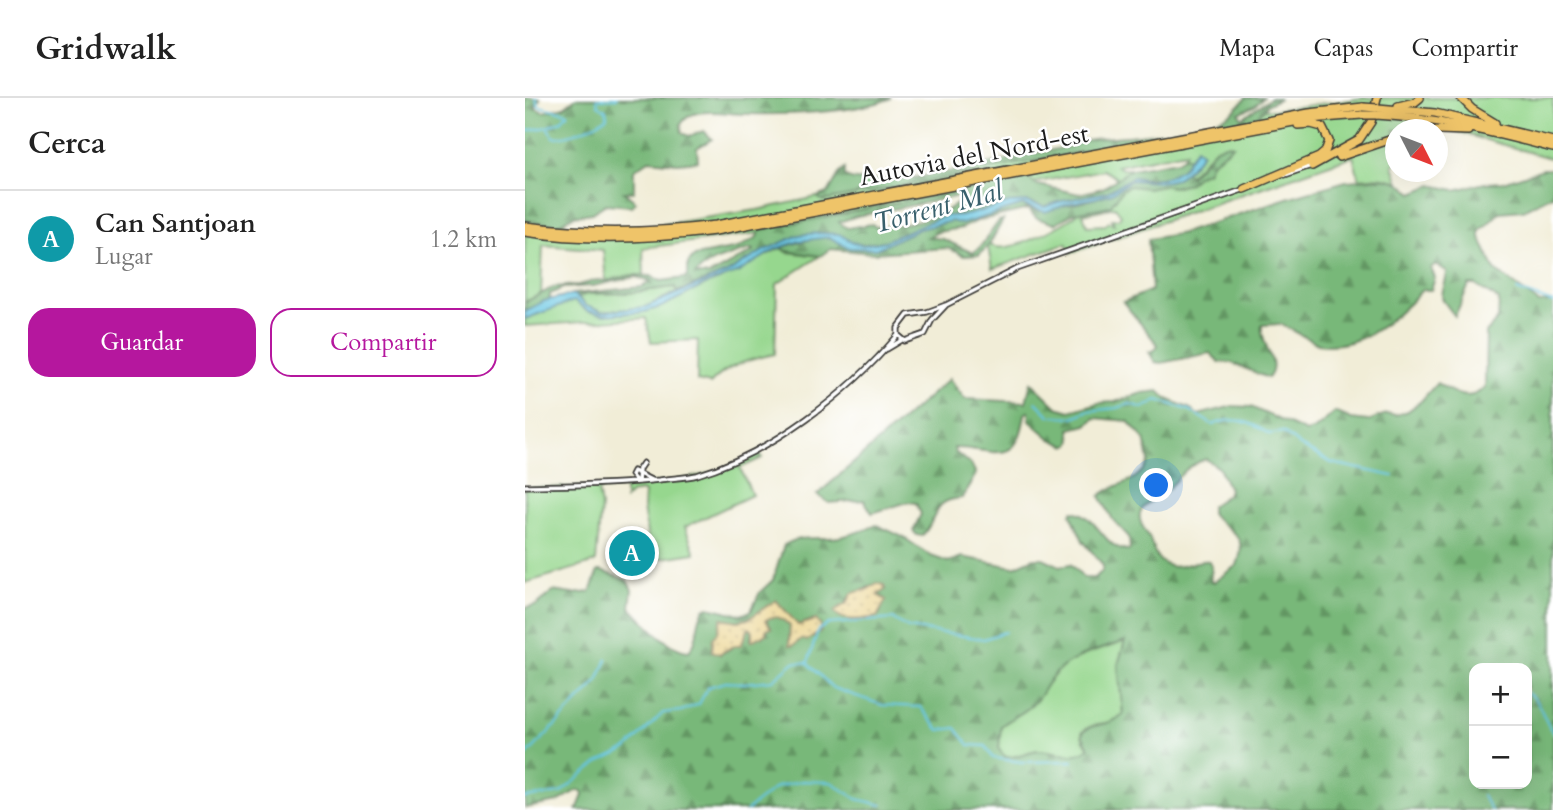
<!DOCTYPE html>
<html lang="es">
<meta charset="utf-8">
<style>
:root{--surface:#fff;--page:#f6f6f6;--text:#222;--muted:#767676;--line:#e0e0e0;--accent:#b5179e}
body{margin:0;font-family:Cardo,serif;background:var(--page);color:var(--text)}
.controls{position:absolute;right:21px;bottom:21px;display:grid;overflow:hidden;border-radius:14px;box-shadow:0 7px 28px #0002}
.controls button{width:63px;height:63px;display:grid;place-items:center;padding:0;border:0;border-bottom:2px solid var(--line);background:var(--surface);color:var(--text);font:35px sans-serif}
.compass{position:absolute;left:860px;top:21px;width:63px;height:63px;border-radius:50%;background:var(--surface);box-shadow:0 7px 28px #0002;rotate:132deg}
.you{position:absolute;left:632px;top:388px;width:24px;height:24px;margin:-18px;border:5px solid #fff;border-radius:50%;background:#1a73e8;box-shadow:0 0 0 10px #1a73e833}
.badge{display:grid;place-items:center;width:46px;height:46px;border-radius:50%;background:var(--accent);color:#fff;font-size:23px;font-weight:700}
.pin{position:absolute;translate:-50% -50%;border:4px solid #fff;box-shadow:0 2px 7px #0006}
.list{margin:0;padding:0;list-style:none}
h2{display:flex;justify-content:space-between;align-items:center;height:91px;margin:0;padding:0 28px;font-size:30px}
h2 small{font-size:23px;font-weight:400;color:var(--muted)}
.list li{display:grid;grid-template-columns:46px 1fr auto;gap:21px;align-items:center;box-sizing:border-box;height:98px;padding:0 28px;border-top:2px solid var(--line)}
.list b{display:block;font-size:26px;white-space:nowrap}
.list p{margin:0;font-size:23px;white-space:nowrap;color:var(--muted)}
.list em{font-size:23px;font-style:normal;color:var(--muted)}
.actions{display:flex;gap:14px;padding:21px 28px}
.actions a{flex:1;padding:16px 0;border:2px solid var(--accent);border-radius:21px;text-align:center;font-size:24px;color:var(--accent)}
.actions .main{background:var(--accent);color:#fff}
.map{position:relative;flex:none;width:1028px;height:712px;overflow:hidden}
header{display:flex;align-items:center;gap:42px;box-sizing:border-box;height:98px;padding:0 35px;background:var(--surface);border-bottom:2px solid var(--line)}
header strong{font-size:33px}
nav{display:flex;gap:38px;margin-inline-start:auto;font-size:24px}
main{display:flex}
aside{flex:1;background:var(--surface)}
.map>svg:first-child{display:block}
.green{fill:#96d78e;stroke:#597a55;stroke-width:2;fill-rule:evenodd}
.forest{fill:url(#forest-firs);stroke:#4a6a4a;stroke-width:2;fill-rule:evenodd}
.sand{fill:url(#sand-dots);stroke:#857b5d;stroke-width:2}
.water{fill:#65c6e3;stroke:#407180;stroke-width:2}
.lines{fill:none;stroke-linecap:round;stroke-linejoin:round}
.stream{stroke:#65c6e3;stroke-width:2}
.minor-casing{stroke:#3c3b38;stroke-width:7}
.highway-casing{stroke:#3c3b38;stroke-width:10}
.minor{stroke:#fff;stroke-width:3.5}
.highway{stroke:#efc469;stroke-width:7}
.highway-bridge-casing{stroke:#3c3b38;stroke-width:10;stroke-linecap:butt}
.highway-bridge{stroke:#efc469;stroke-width:7}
.labels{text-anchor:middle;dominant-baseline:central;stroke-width:5;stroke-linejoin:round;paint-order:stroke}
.street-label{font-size:26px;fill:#1c1c1c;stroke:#fff}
.water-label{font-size:28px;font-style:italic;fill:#39606c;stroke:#fff}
</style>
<header>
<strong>Gridwalk</strong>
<nav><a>Mapa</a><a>Capas</a><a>Compartir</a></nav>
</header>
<main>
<aside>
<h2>Cerca<small></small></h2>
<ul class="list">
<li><span class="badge" style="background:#0f9aa8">A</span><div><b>Can Santjoan</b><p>Lugar</p></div><em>1.2 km</em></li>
</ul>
<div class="actions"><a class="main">Guardar</a><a>Compartir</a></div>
</aside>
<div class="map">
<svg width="1028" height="712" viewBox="0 0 1028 712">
<defs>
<pattern id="forest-firs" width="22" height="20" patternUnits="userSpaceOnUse" patternTransform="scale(1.75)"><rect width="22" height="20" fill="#78b879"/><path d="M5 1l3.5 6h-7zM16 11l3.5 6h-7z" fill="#629562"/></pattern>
<pattern id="sand-dots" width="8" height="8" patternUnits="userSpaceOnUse" patternTransform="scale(1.75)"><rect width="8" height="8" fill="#eeda9e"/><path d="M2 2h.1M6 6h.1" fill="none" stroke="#ccba88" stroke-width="1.8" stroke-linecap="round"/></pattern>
</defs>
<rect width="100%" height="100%" fill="#fff"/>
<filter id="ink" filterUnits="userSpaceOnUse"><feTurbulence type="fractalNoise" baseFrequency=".0143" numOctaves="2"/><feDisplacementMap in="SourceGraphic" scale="14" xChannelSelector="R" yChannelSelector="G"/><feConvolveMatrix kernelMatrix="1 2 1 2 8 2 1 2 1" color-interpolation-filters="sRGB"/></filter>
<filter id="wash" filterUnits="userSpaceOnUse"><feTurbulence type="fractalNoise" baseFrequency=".00686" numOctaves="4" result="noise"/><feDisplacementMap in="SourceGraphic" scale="28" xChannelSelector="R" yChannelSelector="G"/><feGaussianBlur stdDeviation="1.57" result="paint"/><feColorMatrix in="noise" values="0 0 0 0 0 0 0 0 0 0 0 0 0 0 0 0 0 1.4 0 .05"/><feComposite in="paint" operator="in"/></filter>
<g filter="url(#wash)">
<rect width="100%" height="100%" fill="#f1edd7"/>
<path class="green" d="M840,0H1028V61L930,33L870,32V66L868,68L874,84L854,79L834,81L828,58L546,155L541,145L467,171L463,149L464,146C480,160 535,128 551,117V115L585,108L598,91L605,87L622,90L638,87L648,89L664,85L673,77L683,73L685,66L707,46L691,50L663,78L661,74L677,55L671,50L665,60L659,58L661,54L592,68L597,71H606L591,83V79L578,72L508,85L504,79L244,130L234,135L118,150L119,177H107L81,183L78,152L18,147L16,196L0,204V122L32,127L39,122L38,125L45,129H120L232,112L292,99L299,103L721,22L733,18L739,11L748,12ZM590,109L596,117L593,121H587L589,126L584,124L580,127L562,128L558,116Z
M255,150L262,154L295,158L252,186L250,256C226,261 202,267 185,286L172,283L173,242L126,244L121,220L0,228V221L3,219L49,202L62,213L93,216L119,214L136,209L180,187L196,181Z
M150,189L152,194L120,209L77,214L60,208L53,199L63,196L102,195Z
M235,355L237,360L215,370L227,397L160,429L170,455L118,463L115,447L123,442L118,410L119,395L116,393L106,395L100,401V390L73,392L76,408L71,464L0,485V390C79,388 164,394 235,355Z
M600,543L593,567L598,616C584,629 568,623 557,634L558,641L564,651C550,662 531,653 514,652C506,652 487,661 481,659C479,658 475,653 473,651L476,628C491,617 505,605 517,591C527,581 532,572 544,564C562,554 582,551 600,543Z"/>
<path class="forest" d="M0,0H15L10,10L18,14L39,9L51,0H366C332,15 259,17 222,16C205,16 189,12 173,15C166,16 160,20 156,26L157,34L164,38L179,33L187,41L172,50L173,63L153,65L124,62L109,72V94H99L111,104L107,108L81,106L67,115L48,118L32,127L0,122Z
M721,0H738L729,8L714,15L717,20L746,0H755L743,6L733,18L721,22L298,103L292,99L303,95L314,76L320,71V79C330,84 341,82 352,82C418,81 483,59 548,48C558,40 577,40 589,39C619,37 682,31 706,15C712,11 716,5 721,0Z
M700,46L708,47L685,66L683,73L673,77L664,85L648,89L638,87L622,90L605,88L598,91L585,108L549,115L529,126L511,120L503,111L452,123L437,130L413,134L403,139L418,141L448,155L455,149L474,123L478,122L464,147L454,157L439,158L423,150L348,155L306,151L295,158L262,153L255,150L296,138L313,142L325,150L351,151L394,131L426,122L437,125L498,107L511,113L558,104L587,95L606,82C625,83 646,87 661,74L665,78L691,50Z
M660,58L665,60C654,81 629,83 608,79L582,94L533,104L519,109L502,104L484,105L442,117L422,118L401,125L360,143L335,147L303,135L274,137L240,152L202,175L152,194L150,189L102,195L61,196L53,199L48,196L117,189L126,183L111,179L68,188L38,190L25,196V201L0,213V204L29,189L54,187L73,182L81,183L107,177L126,178L136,183L160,180L163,177V165L170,158L213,150L231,140L236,132L244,130L504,79L509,86L554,96L578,90L606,71L652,63ZM439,97C428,119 375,128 351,129L347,126L322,130L314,124L332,118ZM225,151L229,152L227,154L185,177H170C182,162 208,157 225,151Z
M1018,71H1028V97L998,112L975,114L955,133V139L970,172L1014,205L1028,204V712H52L58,697L57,693L52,692L33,704L0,710V510L12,507L28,493L47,496L65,494L73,473H76L102,482L107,492L105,509C117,522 147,554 164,553C175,541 170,524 179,511L184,509L216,517L226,513L235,494L248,482L259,447C278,436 294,442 314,439C327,437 340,431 352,427L378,439L406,458L423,464L437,459L489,469L509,460H518L535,468L546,466L559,480H570L577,473L578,467L558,443L546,416L548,413C574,417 578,453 605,452L604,439L588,422L575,398C592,383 611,388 624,364L620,342L603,323L570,320L562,327L545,331L547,342L545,346L541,348L526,341L505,323L504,313L500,316C492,372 469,350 429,350L430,354L446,366L451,376L437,400C405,402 415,419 397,438L392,437L388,433L396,416L391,405L383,404L347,415L339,402L304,405L292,397L424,281L440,301L501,304L506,284L532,309L545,313L573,305L590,304L617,295L634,293L642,301L664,310L673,317L708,308L726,309L781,334L790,331L810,314L826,321L843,323L861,316L871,317L883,313L896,303L912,285C928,295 944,306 960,289L961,235L973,221L974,202L950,187H944L930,218C909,193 919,201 922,174L911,167L906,170L910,180L906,192H897C872,220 834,253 793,246L756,226L737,227C734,245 757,265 743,280L707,265L694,264L685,255L636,265L630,264L624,254L630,252L633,247L598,204L627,192L623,141L658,135L762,100L821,83L860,80L874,84L888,95L907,87L930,92L960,85L978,84ZM681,361L694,370L704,391L702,397L686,408V415C701,435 725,433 712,467L689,484H686C684,476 690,470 684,463C670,461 653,473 642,467C630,462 629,452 625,441C622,434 613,425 615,416C619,403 635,400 643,391C657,376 661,368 681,361ZM347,487L360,492L352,497L358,501L355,515L346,520L331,522L320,507L324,500ZM251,503L273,527L288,522L296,533L284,541H276L269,547L264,548L265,528C258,521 251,515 241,521L246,530L241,532L242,534L238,538L226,540L228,533L224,530C216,543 209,550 195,556L187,550L197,525C209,522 221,524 232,517C239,512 243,506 251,503ZM600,543L593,567L598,616C582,631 563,623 557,637L564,650C551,662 531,653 514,652C506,652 487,661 481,659C479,658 475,653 474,651L476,628C486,620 499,615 508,606C516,599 520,587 527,579C543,559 577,551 600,543ZM949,570H1002V686H949Z"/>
<path class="sand" d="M352,485L359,487L360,492L352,497L361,502L352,519C338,521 317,526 309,513L322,505L327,495L343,491Z
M251,502L273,527L291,522L296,528V533L282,543L276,541L269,547L264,548L265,528C258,521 250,515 241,522L246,530L241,532V536L226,543L228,533L224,530L216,547H211L194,556L187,553L188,540L193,534L197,520L213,523L223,521Z"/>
<path class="water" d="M671,50L677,55C650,88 648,85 606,82L587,95L571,100L546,105L520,114L498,107L437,126L426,123L394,131L351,151L324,150L304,139L275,143L251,151L214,174L180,187L136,209L119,214L79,217L62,213L49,203L0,221V213L19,203L48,196L61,208L77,214L120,209L202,175L240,152L274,137L293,135L314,136L328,144L338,147L360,143L401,125L422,118L442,117L484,105L501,104L520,109L533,104L582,94L608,79L622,82L642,79L658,70Z"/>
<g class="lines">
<path class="stream" d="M11,0L14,8L43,15L36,23L22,29
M0,33L22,29L29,39C43,40 71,27 82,19L81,12L73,7L72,1L92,0
M992,192L1028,205
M511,304L525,318L549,319L562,313L592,310L605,306L618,310L632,302L664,312L688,327C709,317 726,324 744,336L758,334L775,348L807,365L868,378
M283,564L293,532L304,526L368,521L383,530L459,541L480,534
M1002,595C1016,603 1018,621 1028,635
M0,659L73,583L82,561
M957,697L966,712
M0,700L35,695L73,665L102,651L138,615L156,613L174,606L183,589L201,584L219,585L248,582L269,564L282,565L308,590L357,607L395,609L414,632L431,630L444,647L461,648L468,660L497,664L548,663
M222,712L251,689L277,683L306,684L332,701L357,707"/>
</g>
</g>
<g filter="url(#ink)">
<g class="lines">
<g class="minor-casing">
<path id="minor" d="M760,77L786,68
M421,207L407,222L400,236L380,243L373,237V230L383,217L402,214L421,207L492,171L720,91
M362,251L377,242
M112,384L106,377L108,373L126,382
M113,384L114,371L118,365
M0,388C45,387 90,387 134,382C146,380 160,380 172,377C246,355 323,296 373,237"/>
</g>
<g class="highway-casing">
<path id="highway" d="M936,0L947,11L970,25
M873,8L890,4L895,0
M853,10L910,15L1028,43
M851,17C913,20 969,35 1028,50
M912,32L943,33
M814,59L870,40
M787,68L834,42L846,24L852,0
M719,91L794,59L800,54L804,43L797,29L786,26L773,27
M0,128C64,136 127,135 191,127L784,15L838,9
M0,134C63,144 127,141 190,133L785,21L837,17"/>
</g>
<use href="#minor" class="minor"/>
<use href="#highway" class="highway"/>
<g class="highway-bridge-casing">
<path id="highway-bridge" d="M838,9L853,10
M837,17H851"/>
</g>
<use href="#highway-bridge" class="highway-bridge"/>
</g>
</g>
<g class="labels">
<g class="street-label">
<text transform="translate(449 57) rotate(-11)">Autovia del Nord-est</text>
</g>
<g class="water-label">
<text transform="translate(413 109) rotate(-15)">Torrent Mal</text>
</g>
</g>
</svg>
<div class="controls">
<button>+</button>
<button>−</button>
</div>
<svg class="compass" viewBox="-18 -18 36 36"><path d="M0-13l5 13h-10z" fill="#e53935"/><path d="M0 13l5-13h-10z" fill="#767676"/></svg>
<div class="you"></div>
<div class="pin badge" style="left:107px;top:455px;background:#0f9aa8">A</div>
</div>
</main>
